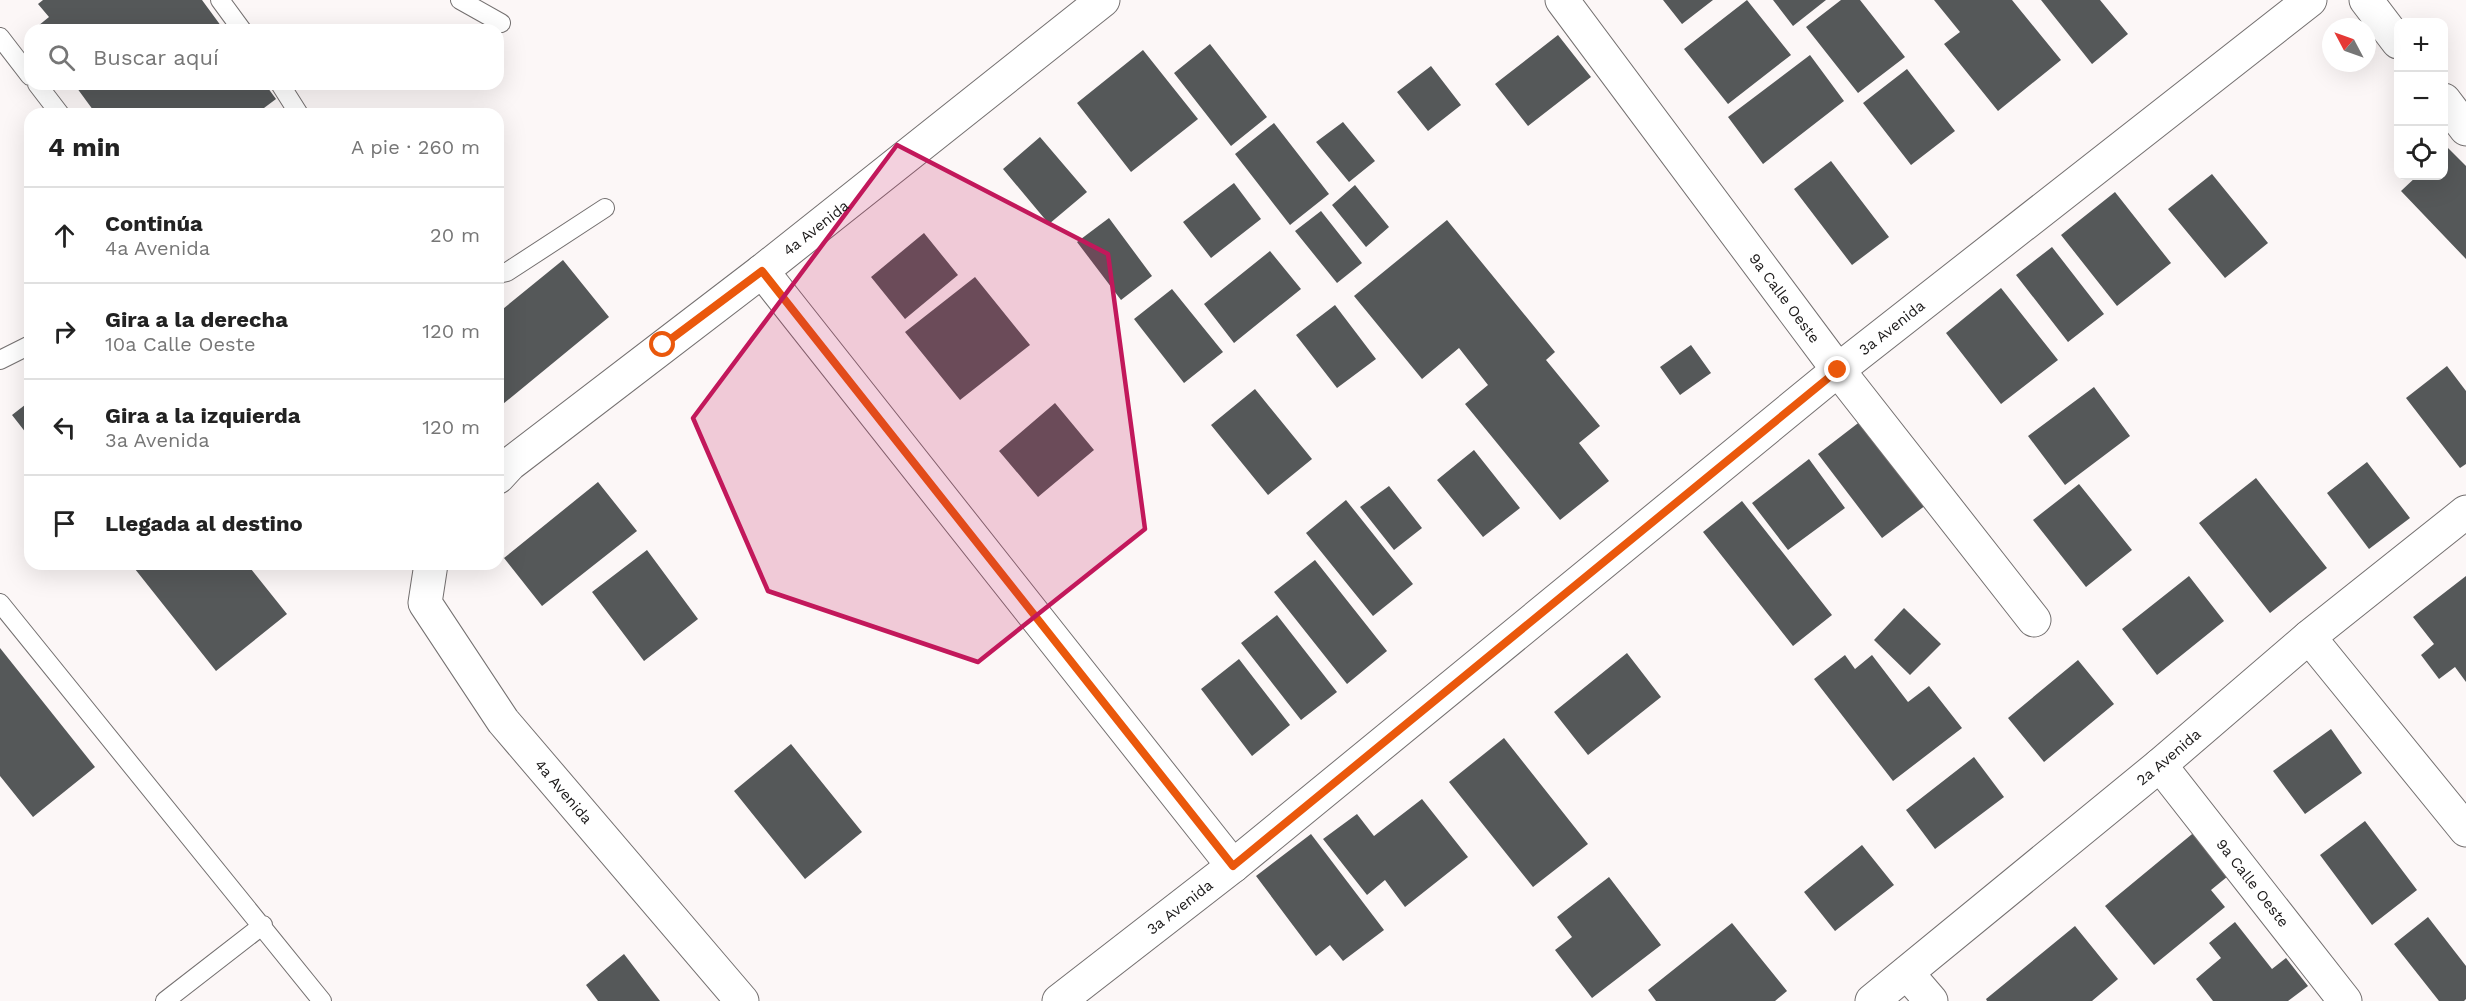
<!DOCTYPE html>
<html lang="es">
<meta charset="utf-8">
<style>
:root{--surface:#fff;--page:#f2f2f2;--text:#222;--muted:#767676;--line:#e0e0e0}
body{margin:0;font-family:"Work Sans",sans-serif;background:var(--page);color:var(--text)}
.controls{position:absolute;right:18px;top:18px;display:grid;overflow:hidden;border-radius:12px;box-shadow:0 6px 24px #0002}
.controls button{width:54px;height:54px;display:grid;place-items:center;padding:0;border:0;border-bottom:2px solid var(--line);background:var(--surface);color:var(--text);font:30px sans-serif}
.compass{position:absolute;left:2322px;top:18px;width:54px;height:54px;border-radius:50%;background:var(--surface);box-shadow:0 6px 24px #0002;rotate:311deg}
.stop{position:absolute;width:18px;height:18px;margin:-14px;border:4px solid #ea580c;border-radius:50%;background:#fff}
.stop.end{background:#ea580c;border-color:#fff;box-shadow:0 2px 6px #0008}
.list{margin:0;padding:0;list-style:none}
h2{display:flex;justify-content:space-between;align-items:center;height:78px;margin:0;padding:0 24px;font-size:26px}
h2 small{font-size:20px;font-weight:400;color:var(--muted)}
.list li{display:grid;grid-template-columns:39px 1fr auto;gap:18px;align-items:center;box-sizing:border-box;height:96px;padding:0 24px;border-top:2px solid var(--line)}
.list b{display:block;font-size:22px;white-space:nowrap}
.list p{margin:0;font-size:20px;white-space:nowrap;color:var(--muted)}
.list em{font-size:20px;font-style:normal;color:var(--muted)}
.icon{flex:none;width:33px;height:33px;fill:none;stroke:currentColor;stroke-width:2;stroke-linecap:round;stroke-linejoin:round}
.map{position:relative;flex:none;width:2466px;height:1001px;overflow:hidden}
.search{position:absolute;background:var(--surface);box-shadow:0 6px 24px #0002;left:24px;top:24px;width:480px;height:66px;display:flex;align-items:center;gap:15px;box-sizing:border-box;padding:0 21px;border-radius:18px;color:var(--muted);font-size:22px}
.panel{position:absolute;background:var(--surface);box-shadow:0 6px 24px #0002;left:24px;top:108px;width:480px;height:462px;border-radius:18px}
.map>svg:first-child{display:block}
.building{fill:#555859}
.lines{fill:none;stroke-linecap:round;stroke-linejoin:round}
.lane-casing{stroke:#747070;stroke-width:20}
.street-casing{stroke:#747070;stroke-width:35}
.lane{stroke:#fff;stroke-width:18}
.street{stroke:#fff;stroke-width:33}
.route{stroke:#ea580c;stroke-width:8}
.marked{fill:#c2185b;fill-opacity:0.2;stroke:#c2185b;stroke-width:4.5;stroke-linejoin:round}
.labels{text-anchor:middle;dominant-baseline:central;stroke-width:6;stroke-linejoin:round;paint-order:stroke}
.street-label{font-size:15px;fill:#1a1818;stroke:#fcf7f7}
</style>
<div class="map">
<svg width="2466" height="1001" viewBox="0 0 2466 1001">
<rect width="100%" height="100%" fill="#fcf7f7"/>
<path class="building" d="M43,0H202L224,30H33L49,17L38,4Z
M1663,0H1713L1682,24Z
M1747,0L1791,55L1728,104L1684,49Z
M1773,0H1826L1793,26Z
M1841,0H1860L1905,57L1858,93L1806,27Z
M1934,0H2012L2061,60L1998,111L1944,44L1960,32Z
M2041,0H2100L2128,34L2092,64Z
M1558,35L1591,77L1528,126L1495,84Z
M1210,44L1267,117L1231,146L1174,73Z
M1143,50L1198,119L1131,172L1077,103Z
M1810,55L1844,101L1763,164L1728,117Z
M1431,66L1461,105L1428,131L1397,92Z
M1907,69L1955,131L1911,165L1863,103Z
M74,84H265L276,99L256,114H96Z
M1343,122L1375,161L1349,182L1316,142Z
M1274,123L1329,194L1290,225L1235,154Z
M1040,137L1087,192L1049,224L1003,169Z
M2447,147L2466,166V259L2401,191L2417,176H2444V150Z
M1831,161L1889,237L1852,265L1794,189Z
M2212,174L2268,243L2225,278L2168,209Z
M1234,183L1261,219L1211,258L1183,222Z
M1355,185L1389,227L1366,247L1332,205Z
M2115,192L2171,263L2117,306L2061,235Z
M1321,211L1362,263L1337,283L1295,231Z
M1109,218L1152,276L1121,300L1077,242Z
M1447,220L1555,352L1546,360L1600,426L1579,443L1609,481L1560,520L1465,404L1488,385L1459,348L1422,379L1354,296Z
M924,233L958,275L905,319L871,277Z
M2052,247L2104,314L2068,342L2016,275Z
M1270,251L1301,289L1234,343L1204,304Z
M563,260L609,317L503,404L498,398V313Z
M975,277L1030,345L960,400L905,332Z
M2001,288L2058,360L2001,404L1946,333Z
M1172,289L1223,352L1184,383L1134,319Z
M1335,305L1376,359L1337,388L1296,335Z
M1691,345L1711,373L1680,395L1660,367Z
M2447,366L2466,391V464L2460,468L2406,398Z
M2094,387L2130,436L2065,485L2028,436Z
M1255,389L1312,459L1268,495L1211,425Z
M30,401V438L12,415Z
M1055,403L1094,450L1038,497L999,451Z
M1866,417L1930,502L1882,538L1818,454Z
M1474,450L1520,508L1483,537L1437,480Z
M1809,459L1845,508L1788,550L1752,503Z
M2367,462L2410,518L2369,549L2327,493Z
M2256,478L2327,568L2270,613L2199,523Z
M598,482L637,531L542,606L504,558Z
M2079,484L2132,550L2086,587L2033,520Z
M1389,486L1422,528L1394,550L1360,507Z
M1346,500L1413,584L1373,616L1306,533Z
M1742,501L1832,615L1793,646L1703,532Z
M647,550L698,619L644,661L592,592Z
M1315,560L1387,651L1347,684L1274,592Z
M131,564H247L287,614L216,671Z
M2189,576L2224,621L2157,675L2122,629Z
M2466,576V682L2455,667L2439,679L2421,655L2434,644L2413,617Z
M1904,608L1941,644L1910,675L1874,640Z
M1277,615L1337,692L1301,720L1241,643Z
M0,648L95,767L33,817L0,776Z
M1627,653L1661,697L1588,755L1554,712Z
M1845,655L1855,669L1872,655L1908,702L1929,686L1962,728L1893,781L1814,679Z
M1239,659L1290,725L1252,756L1201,689Z
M2078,660L2114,704L2044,762L2008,718Z
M2331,729L2362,773L2305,814L2273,771Z
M1504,738L1588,844L1533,887L1449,782Z
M791,744L862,832L805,879L734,791Z
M1974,757L2004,797L1935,849L1906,810Z
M1422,799L1468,857L1405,907L1385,880L1367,895L1323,839L1357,814L1374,836Z
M2365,821L2417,890L2372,925L2320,855Z
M2197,830L2233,872L2211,890L2225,907L2154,965L2105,906Z
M1311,834L1384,930L1343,961L1330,945L1316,956L1256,876Z
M1862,845L1894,885L1835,931L1804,892Z
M1609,877L1661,945L1592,998L1555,950L1572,937L1557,917Z
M2428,917L2466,966V999L2464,1001H2439L2394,944Z
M2235,922L2272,969L2286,958L2308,986L2288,1001H2213L2196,979L2221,958L2209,943Z
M1732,923L1787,991L1775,1001H1656L1648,990Z
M2075,926L2118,979L2092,1001H1987L1986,999Z
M624,954L660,1001H598L586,985Z"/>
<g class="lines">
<g class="lane-casing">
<path id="lane" d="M220,0L242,30
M460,0L501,23
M0,37L30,76
M37,84L60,114
M280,84L299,114
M498,274L507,272L605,208
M0,360L30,345
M0,603L322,1001
M165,1001L263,925"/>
</g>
<g class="street-casing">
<g id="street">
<path id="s1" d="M1562,0L1838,370L2034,620"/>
<path d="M2366,0L2398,42"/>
<path d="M2444,100L2466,129"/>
<path d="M762,271L1233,866"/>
<path id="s2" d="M498,477L510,464L762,271L1103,0"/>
<path id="s3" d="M431,564L425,603L503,721L742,1001"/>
<path d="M2309,637L2466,830"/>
<path id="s4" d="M2160,765L2345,1001"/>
<path d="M1907,973L1931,1001"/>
<path id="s5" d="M1059,1001L1233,866L1838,370L2310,0"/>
<path id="s6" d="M1872,1001L2160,765L2309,637L2466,512"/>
</g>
</g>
<use href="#lane" class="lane"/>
<use href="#street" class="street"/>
</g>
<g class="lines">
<path class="route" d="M663,345L762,271L1233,866L1838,370"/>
</g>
<path class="marked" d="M897,145L1108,254L1145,529L978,662L768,591L693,418Z"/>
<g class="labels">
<g class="street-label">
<text stroke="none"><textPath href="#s2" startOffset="404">4a Avenida</textPath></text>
<text stroke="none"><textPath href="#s1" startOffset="372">9a Calle Oeste</textPath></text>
<text stroke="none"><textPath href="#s5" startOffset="1071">3a Avenida</textPath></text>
<text stroke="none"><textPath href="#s6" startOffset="384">2a Avenida</textPath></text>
<text stroke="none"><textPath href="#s3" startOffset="274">4a Avenida</textPath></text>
<text stroke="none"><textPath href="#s4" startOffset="150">9a Calle Oeste</textPath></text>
<text stroke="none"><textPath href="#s5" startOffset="153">3a Avenida</textPath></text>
</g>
</g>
</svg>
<div class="controls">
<button>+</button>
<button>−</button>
<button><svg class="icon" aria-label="locate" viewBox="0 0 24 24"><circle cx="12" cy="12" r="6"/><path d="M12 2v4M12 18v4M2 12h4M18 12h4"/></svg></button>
</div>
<svg class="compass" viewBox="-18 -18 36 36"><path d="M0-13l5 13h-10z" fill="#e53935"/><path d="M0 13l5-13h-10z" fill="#767676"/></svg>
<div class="stop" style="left:663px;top:345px"></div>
<div class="stop end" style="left:1838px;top:370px"></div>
<div class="search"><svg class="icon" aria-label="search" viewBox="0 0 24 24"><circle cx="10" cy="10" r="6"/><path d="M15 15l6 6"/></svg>Buscar aquí</div>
<section class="panel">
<h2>4 min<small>A pie · 260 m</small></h2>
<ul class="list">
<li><svg class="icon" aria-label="ahead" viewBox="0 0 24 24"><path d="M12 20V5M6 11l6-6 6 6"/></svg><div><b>Continúa</b><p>4a Avenida</p></div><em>20 m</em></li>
<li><svg class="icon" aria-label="right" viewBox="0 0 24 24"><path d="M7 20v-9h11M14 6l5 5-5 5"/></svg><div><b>Gira a la derecha</b><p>10a Calle Oeste</p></div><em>120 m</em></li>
<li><svg class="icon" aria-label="left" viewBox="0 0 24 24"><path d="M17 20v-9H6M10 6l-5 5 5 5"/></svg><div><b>Gira a la izquierda</b><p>3a Avenida</p></div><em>120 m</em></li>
<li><svg class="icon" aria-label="arrive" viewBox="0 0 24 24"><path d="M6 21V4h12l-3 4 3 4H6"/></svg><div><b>Llegada al destino</b></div></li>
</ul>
</section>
</div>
